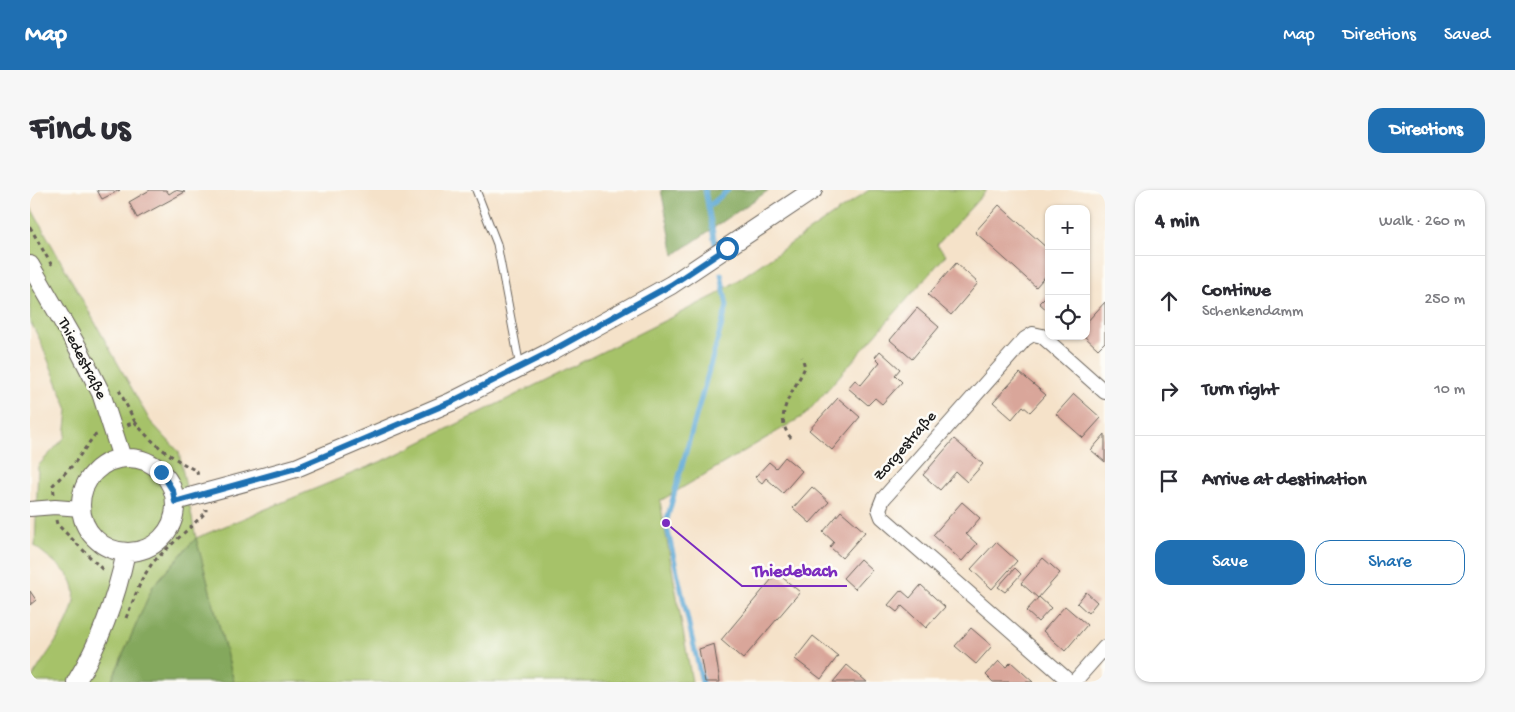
<!DOCTYPE html>
<meta charset="utf-8">
<style>
:root{--surface:#fff;--page:#f7f7f7;--text:#2b2b33;--muted:#7c7c81;--line:#e1e1e2;--accent:#1f6fb2}
body{margin:0;font-family:"Gochi Hand",sans-serif;background:var(--page);color:var(--text)}
.controls{position:absolute;right:15px;top:15px;display:grid;overflow:hidden;border-radius:10px;box-shadow:0 1px 4px #0004}
.controls button{width:45px;height:45px;display:grid;place-items:center;padding:0;border:0;border-bottom:1px solid var(--line);background:var(--surface);color:var(--text);font:25px sans-serif}
.stop{position:absolute;width:15px;height:15px;margin:-11px;border:4px solid #1f6fb2;border-radius:50%;background:#fff}
.stop.end{background:#1f6fb2;border-color:#fff;box-shadow:0 1px 5px #0008}
.list{margin:0;padding:0;list-style:none}
h2{display:flex;justify-content:space-between;align-items:center;height:65px;margin:0;padding:0 20px;font-size:21px}
h2 small{font-size:16px;font-weight:400;color:var(--muted)}
.list li{display:grid;grid-template-columns:32px 1fr auto;gap:15px;align-items:center;box-sizing:border-box;height:90px;padding:0 20px;border-top:1px solid var(--line)}
.list b{display:block;font-size:19px;white-space:nowrap}
.list p{margin:0;font-size:16px;white-space:nowrap;color:var(--muted)}
.list em{font-size:16px;font-style:normal;color:var(--muted)}
.actions{display:flex;gap:10px;padding:15px 20px}
.actions a{flex:1;padding:11px 0;border:1px solid var(--accent);border-radius:15px;text-align:center;font-size:18px;color:var(--accent)}
.actions .main{background:var(--accent);color:#fff}
.icon{flex:none;width:28px;height:28px;fill:none;stroke:currentColor;stroke-width:2;stroke-linecap:round;stroke-linejoin:round}
.map{position:relative;flex:none;width:1075px;height:492px;overflow:hidden;border-radius:15px}
header{display:flex;align-items:center;gap:30px;box-sizing:border-box;height:70px;padding:0 25px;background:var(--accent);color:#fff}
header strong{font-size:24px}
nav{display:flex;gap:28px;margin-inline-start:auto;font-size:18px}
.intro{display:flex;align-items:center;justify-content:space-between;box-sizing:border-box;height:120px;padding:0 30px}
h1{margin:0;font-size:35px}
.button{padding:12px 22px;border-radius:15px;background:var(--accent);color:#fff;font-size:18px;font-weight:700}
main{display:flex;gap:30px;padding:0 30px}
aside{flex:1;background:var(--surface);border-radius:15px;box-shadow:0 1px 4px #0004}
.map>svg:first-child{display:block}
.green{fill:#a6c269;stroke:#616f42}
.forest{fill:#84a85d;stroke:#50623c}
.lines{fill:none;stroke-linecap:round;stroke-linejoin:round}
.stream{stroke:#5ba7d4;stroke-width:5}
.building{fill:#d9a69a}
.service-casing{stroke:#686159;stroke-width:9}
.minor-casing{stroke:#686159;stroke-width:16}
.tertiary-casing{stroke:#686159;stroke-width:20}
.path{stroke:#686159;stroke-width:3;stroke-dasharray:4 4;stroke-linecap:butt}
.service{stroke:#fff;stroke-width:7}
.minor{stroke:#fff;stroke-width:14}
.tertiary{stroke:#fff;stroke-width:18}
.route{stroke:#1f6fb2;stroke-width:6}
.labels{text-anchor:middle;dominant-baseline:central;stroke-width:5;stroke-linejoin:round;paint-order:stroke}
.street-label{font-size:16px;fill:#1c1c1c;stroke:#fdfcf7}
.leader{fill:none;stroke:#7b2cbf;stroke-width:2}
.callout-dot{fill:#7b2cbf;stroke:#fdfcf7;stroke-width:2}
.callout-label{font-size:18px;text-anchor:middle;font-weight:bold;fill:#7b2cbf;stroke:#fdfcf7;stroke-width:5;stroke-linejoin:round;paint-order:stroke}
</style>
<header>
<strong>Map</strong>
<nav><a>Map</a><a>Directions</a><a>Saved</a></nav>
</header>
<div class="intro"><h1>Find us</h1><a class="button">Directions</a></div>
<main>
<div class="map">
<svg width="1075" height="492" viewBox="0 0 1075 492">
<rect width="100%" height="100%" fill="#fdfcf7"/>
<filter id="ink" filterUnits="userSpaceOnUse"><feTurbulence type="fractalNoise" baseFrequency=".02" numOctaves="2"/><feDisplacementMap in="SourceGraphic" scale="10" xChannelSelector="R" yChannelSelector="G"/><feConvolveMatrix kernelMatrix="1 2 1 2 8 2 1 2 1" color-interpolation-filters="sRGB"/></filter>
<filter id="wash" filterUnits="userSpaceOnUse"><feTurbulence type="fractalNoise" baseFrequency=".0096" numOctaves="4" result="noise"/><feDisplacementMap in="SourceGraphic" scale="20" xChannelSelector="R" yChannelSelector="G"/><feGaussianBlur stdDeviation="1.12" result="paint"/><feColorMatrix in="noise" values="0 0 0 0 0 0 0 0 0 0 0 0 0 0 0 0 0 1.4 0 .05"/><feComposite in="paint" operator="in"/></filter>
<g filter="url(#wash)">
<rect width="100%" height="100%" fill="#f5e2c9"/>
<path class="green" d="M839,0H957L907,55L916,65L775,225L630,311L662,492H204L166,348L123,396L81,492H0C12,466 59,419 40,388C32,376 16,366 5,356L8,276L35,247L38,220L10,150L0,131V16L120,231L149,262L166,348L357,269L686,105Z"/>
<path class="forest" d="M631,0H739L644,65Z
M166,348L204,492H81L123,396Z"/>
<g class="lines">
<path class="stream" d="M675,0L685,54
M678,17L698,0
M672,492L636,333L697,116L691,84"/>
</g>
<g id="blocks">
<path class="building" d="M67,0H90L72,9Z
M120,0H136L139,4L145,0L155,2L107,28L99,12Z
M969,15L1019,60V82L1006,97L945,42Z
M926,73L948,93L921,125L898,105Z
M1019,103V122L1009,113Z
M1075,112V152L1068,159L1054,146H1056V133Z
M887,118L909,137L882,169L860,150Z
M850,161L870,179L865,185L872,192L852,214L845,208L838,215L818,198L825,190L831,195L850,172L845,167Z
M990,183L1016,205L1000,222L993,216L982,229L963,212Z
M1044,204L1071,228L1053,248L1026,224Z
M808,208L830,227L802,260L779,240Z
M1075,244V272L1061,260Z
M924,249L953,274L937,292L926,282L910,300L893,285Z
M755,267L772,281L753,303L736,288L732,293L725,287L739,272L746,278Z
M782,297L799,312L780,333L763,318Z
M932,312L950,328L936,344L947,354L932,371L903,345Z
M811,321L835,342L812,368L800,357L804,352L793,342Z
M966,352L987,371L962,399L941,379Z
M1013,368L1030,383L1008,408L991,393Z
M830,369L842,380L825,399L813,388Z
M985,378L991,384L975,402L968,397Z
M747,383L770,402L713,469L691,450Z
M891,395L915,417L896,438L872,416L867,422L858,415L871,400L880,408Z
M0,401L6,410L0,415Z
M1056,402L1067,412L1058,423L1047,413Z
M1009,407L1021,418L1008,432L996,421Z
M1035,416L1057,435L1035,461L1013,441Z
M941,438L962,456L946,474L925,456Z
M783,446L808,466L791,489L765,469Z
M684,454L690,492H675L669,459Z
M969,471L976,477L981,472L1003,492H963L956,485Z
M817,475L837,492H803Z"/>
</g>
</g>
<g filter="url(#ink)">
<use href="#blocks" fill-opacity="0" stroke="#686159" stroke-width="1"/>
<g class="lines">
<g class="service-casing">
<path id="service" d="M446,0L467,54L490,177"/>
</g>
<g class="minor-casing">
<path id="minor" d="M0,319L25,317L51,319
M1040,492L852,327L849,319L853,309L995,149L1003,144L1012,146L1075,202
M1044,492L1075,457"/>
</g>
<g class="tertiary-casing">
<path id="tertiary" d="M0,75L48,158L71,203L92,268
M51 315a47 47 0 1 1 94 0a47 47 0 1 1-94 0Z
M145,311L266,278L421,212L516,164L641,95L783,0
M46,492C71,451 86,409 96,362"/>
</g>
<path class="path" d="M0,37L22,76
M89,200L105,232
M97,235L105,232C121,253 143,269 167,281L168,288
M761,248C741,224 765,201 775,177L772,167
M24,304L23,295L43,275L64,246L69,244
M26,330L27,334L72,379L75,380
M96,428L112,389L123,372L172,326L176,322V319"/>
<use href="#service" class="service"/>
<use href="#minor" class="minor"/>
<use href="#tertiary" class="tertiary"/>
</g>
</g>
<g class="lines" filter="url(#ink)">
<path class="route" d="M131,282L143,301L145,312L266,278L421,212L516,164L641,95L697,58"/>
</g>
<g class="labels">
<g class="street-label">
<text transform="translate(51 169) rotate(63)">Thiedestraße</text>
<text transform="translate(876 257) rotate(-49)">Zorgestraße</text>
</g>
</g>
<path class="leader" d="M636 333L712 396H817"/>
<circle class="callout-dot" cx="636" cy="333" r="5"/>
<g class="callout-label">
<text x="765" y="386">Thiedebach</text>
</g>
</svg>
<div class="controls">
<button>+</button>
<button>−</button>
<button><svg class="icon" aria-label="locate" viewBox="0 0 24 24"><circle cx="12" cy="12" r="6"/><path d="M12 2v4M12 18v4M2 12h4M18 12h4"/></svg></button>
</div>
<div class="stop" style="left:697px;top:58px"></div>
<div class="stop end" style="left:131px;top:282px"></div>
</div>
<aside>
<h2>4 min<small>Walk · 260 m</small></h2>
<ul class="list">
<li><svg class="icon" aria-label="ahead" viewBox="0 0 24 24"><path d="M12 20V5M6 11l6-6 6 6"/></svg><div><b>Continue</b><p>Schenkendamm</p></div><em>250 m</em></li>
<li><svg class="icon" aria-label="right" viewBox="0 0 24 24"><path d="M7 20v-9h11M14 6l5 5-5 5"/></svg><div><b>Turn right</b></div><em>10 m</em></li>
<li><svg class="icon" aria-label="arrive" viewBox="0 0 24 24"><path d="M6 21V4h12l-3 4 3 4H6"/></svg><div><b>Arrive at destination</b></div></li>
</ul>
<div class="actions"><a class="main">Save</a><a>Share</a></div>
</aside>
</main>
